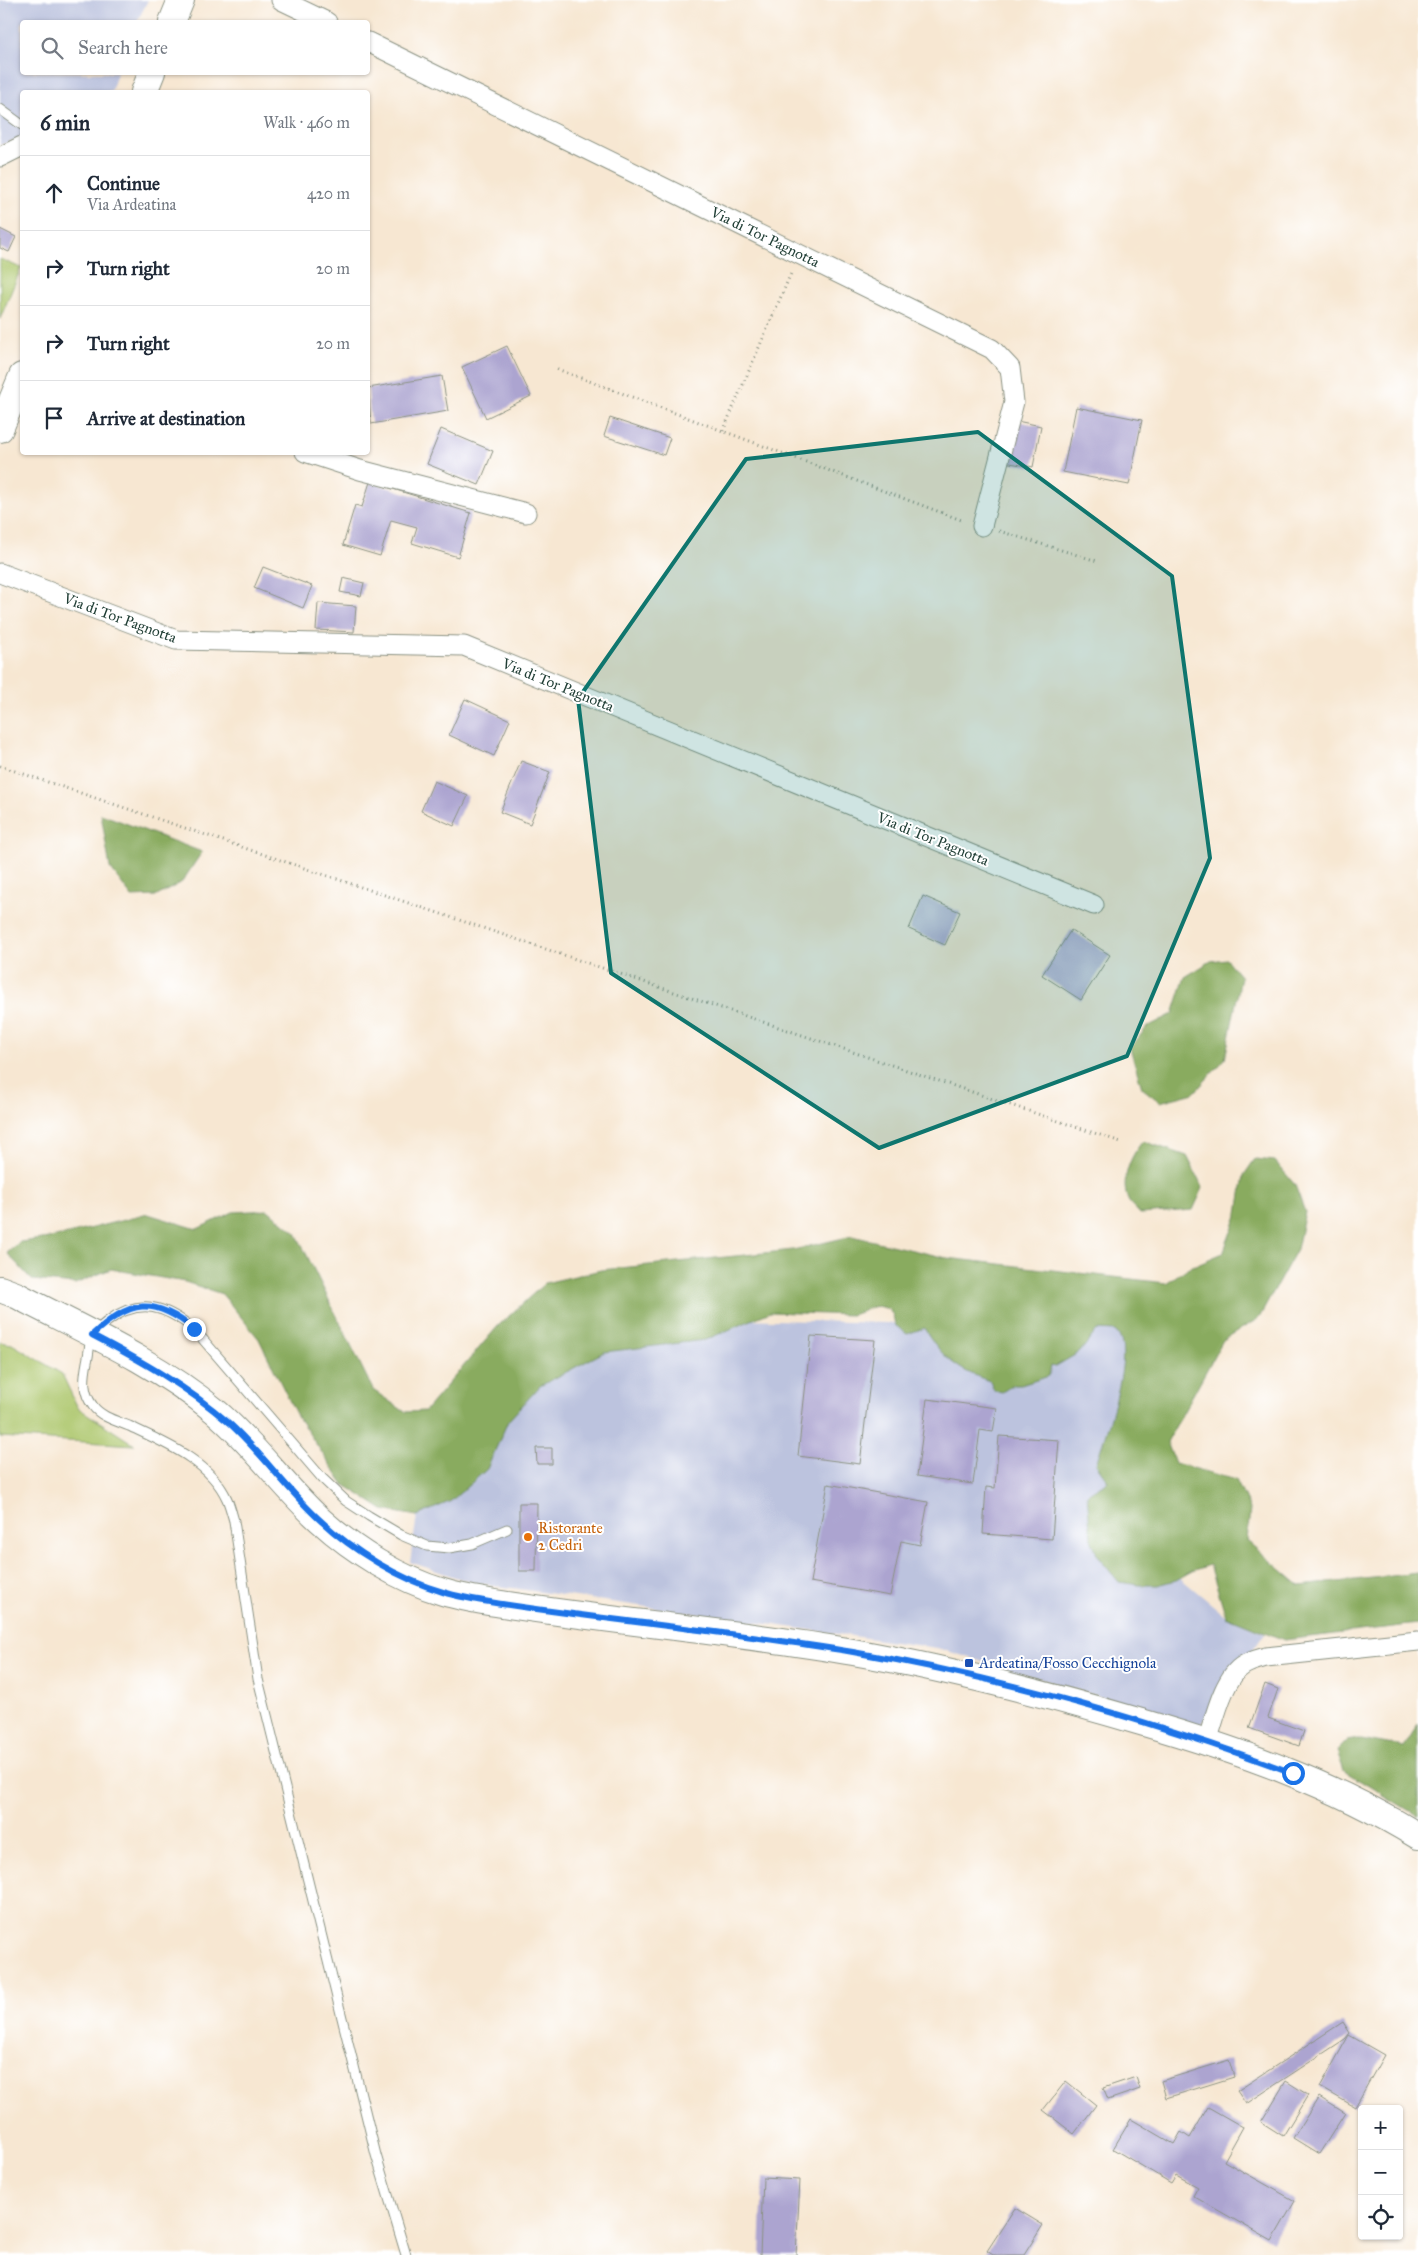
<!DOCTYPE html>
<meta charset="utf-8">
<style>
:root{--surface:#fff;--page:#f6f6f7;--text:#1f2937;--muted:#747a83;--line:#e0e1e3}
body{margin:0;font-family:"IM FELL Great Primer",serif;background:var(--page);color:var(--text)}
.controls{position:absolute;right:15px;bottom:15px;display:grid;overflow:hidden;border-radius:5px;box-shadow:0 1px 4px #0004}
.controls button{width:45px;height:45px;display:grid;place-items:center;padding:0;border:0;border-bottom:1px solid var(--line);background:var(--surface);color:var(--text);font:25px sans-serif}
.stop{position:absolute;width:15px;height:15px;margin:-11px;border:4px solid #1a73e8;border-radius:50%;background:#fff}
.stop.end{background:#1a73e8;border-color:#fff;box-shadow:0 1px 5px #0008}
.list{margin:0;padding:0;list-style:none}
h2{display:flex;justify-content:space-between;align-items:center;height:65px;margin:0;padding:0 20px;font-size:21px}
h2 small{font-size:16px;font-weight:400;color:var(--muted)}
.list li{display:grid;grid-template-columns:32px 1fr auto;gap:15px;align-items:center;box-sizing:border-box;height:75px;padding:0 20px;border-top:1px solid var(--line)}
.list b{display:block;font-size:19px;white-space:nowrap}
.list p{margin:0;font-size:16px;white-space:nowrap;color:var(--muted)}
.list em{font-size:16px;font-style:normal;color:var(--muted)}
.icon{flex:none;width:28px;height:28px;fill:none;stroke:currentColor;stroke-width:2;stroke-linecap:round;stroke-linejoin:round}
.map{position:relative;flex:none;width:1418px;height:2255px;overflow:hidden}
.search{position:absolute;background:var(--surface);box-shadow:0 1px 4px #0004;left:20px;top:20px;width:350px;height:55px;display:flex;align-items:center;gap:12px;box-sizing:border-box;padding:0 18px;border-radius:5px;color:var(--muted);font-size:19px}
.panel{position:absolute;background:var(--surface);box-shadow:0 1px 4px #0004;left:20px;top:90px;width:350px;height:365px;border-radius:5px}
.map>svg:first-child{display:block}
.industrial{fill:#bcc3de}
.green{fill:#acc66b;stroke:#668250}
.forest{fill:#89ab5f;stroke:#54744a}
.building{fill:#aca4d0}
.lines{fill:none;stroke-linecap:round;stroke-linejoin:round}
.lane-casing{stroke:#8b9283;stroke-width:11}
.street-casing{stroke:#8b9283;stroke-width:21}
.secondary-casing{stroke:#8b9283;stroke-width:28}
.path{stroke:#8b9283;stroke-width:3;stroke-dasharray:1 4;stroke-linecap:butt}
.lane{stroke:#fff;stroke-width:9}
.street{stroke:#fff;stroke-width:19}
.secondary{stroke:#fff;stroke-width:26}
.route{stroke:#1a73e8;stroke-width:6}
.marked{fill:#0f766e;fill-opacity:0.2;stroke:#0f766e;stroke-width:4;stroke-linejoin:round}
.food-dot{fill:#e8710a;stroke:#fff;stroke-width:2}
.transit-dot{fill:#1a4fb4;stroke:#fff;stroke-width:2}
.labels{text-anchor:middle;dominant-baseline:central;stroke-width:4;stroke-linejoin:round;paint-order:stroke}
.street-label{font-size:15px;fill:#1f3d34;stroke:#fff}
.food-label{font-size:15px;fill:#c56008;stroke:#fff;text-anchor:start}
.transit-label{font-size:15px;fill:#164399;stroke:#fff;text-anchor:start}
</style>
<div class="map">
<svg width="1418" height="2255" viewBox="0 0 1418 2255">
<rect width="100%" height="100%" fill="#fff"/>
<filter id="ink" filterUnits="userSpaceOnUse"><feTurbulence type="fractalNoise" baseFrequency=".02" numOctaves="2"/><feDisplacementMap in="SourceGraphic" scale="10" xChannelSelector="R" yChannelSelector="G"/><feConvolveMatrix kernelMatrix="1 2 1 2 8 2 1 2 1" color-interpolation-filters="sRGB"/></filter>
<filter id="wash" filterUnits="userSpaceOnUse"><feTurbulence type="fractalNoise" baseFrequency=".0096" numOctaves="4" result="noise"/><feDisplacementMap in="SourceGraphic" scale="20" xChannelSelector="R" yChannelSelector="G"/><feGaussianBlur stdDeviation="1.12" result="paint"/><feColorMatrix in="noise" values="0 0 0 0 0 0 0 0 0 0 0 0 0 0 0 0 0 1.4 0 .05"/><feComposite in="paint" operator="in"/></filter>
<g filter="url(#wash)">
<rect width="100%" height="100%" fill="#f7e7d2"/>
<path class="industrial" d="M0,0H148L137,22H22V72L117,73L111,92H22V138L0,145Z
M630,1316L1145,1330L1120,1528L1226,1616L1265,1633L1199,1727L937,1648L470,1582L410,1562L417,1516L451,1501L487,1469L508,1421L540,1386L604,1352Z"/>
<path class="green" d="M0,259L21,268L0,319Z
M0,1342L12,1344L62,1374L78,1408L135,1445L0,1437Z"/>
<path class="forest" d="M101,814L202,852L182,882L157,896L132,897L110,868Z
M1226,959L1241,977L1225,1059L1194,1093L1160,1102L1142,1088L1130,1048L1147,1027L1173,1014L1185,977L1211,961Z
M1143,1141L1187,1156L1203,1188L1193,1210L1140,1214C1137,1210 1132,1206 1129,1202C1119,1183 1130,1156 1143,1141Z
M1255,1159L1275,1161L1295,1185L1305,1212L1297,1249L1259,1318L1223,1340L1167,1442L1175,1463L1236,1480L1250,1509L1247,1541L1300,1586L1418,1573V1624L1284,1640L1226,1616L1210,1565L1192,1571L1176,1580L1158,1585H1139L1119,1582L1098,1557L1091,1539L1087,1494L1108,1481L1096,1464C1104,1438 1138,1348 1115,1331L1097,1330L1080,1352L1056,1366L1051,1365L1049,1376L1021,1385H1013L1002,1392L994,1391L990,1381C956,1370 942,1357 924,1328L907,1334L895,1325L893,1315L888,1309C871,1302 867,1311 851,1315L770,1312L705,1340L604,1352L540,1386L508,1421L487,1469L451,1501L417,1516L383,1510L343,1484L296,1414L259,1339L222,1294L185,1282L111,1269L75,1284L32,1280L7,1253L20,1242L56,1237L148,1214L197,1229L233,1212L268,1210L296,1233L373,1390L405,1412L425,1411L498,1326L545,1283L601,1270L793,1250L852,1236L947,1258L1166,1283L1188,1268L1223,1253L1238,1213L1244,1175Z
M1418,1724V1816L1344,1771L1337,1751L1347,1741L1361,1739L1404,1747Z"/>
<g id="blocks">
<path class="building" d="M0,229L16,237L9,252L0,248Z
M507,346L531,396L486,418L462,367Z
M442,376L448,411L371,424L368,388Z
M1076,407L1142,420L1129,485L1063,472Z
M610,418L670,438L664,455L604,436Z
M1012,420L1041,426L1033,467L1004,462Z
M441,429L493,451L479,485L427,464Z
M370,482L471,513L458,557L412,543L417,527L391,520L380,556L343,545L355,505L362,507Z
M263,567L312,586L303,608L254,588Z
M343,578L364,583L361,596L340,592Z
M318,603L356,606L354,632L316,630Z
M465,699L510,720L494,756L449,735Z
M521,761L550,772L530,824L500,812Z
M434,781L468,796L454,826L421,811Z
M923,896L960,912L945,945L909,929Z
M1071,930L1110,955L1081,1000L1042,975Z
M811,1336L875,1340L860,1464L798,1456Z
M927,1399L997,1408L993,1432L980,1430L973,1484L917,1476Z
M999,1436L1059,1440L1052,1539L983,1534L986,1487L995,1488Z
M536,1448H552V1464H537Z
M828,1484L928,1502L920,1545L901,1541L890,1596L810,1582Z
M519,1503H537L536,1571H519Z
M1265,1684L1278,1689L1268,1718L1304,1731L1299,1746L1249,1728Z
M1343,2022L1350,2033L1345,2039L1246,2104L1237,2091Z
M1349,2035L1384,2055L1355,2107L1320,2087Z
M1229,2060L1234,2077L1166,2098L1161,2081Z
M1136,2077L1140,2089L1108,2100L1103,2088Z
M1066,2081L1096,2105L1074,2134L1043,2110Z
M1286,2081L1308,2095L1283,2136L1261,2122Z
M1319,2097L1345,2113L1319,2154L1293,2138Z
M1208,2107L1243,2127L1224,2161L1295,2201L1272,2241L1193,2196L1198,2187L1176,2175L1171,2183L1113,2149L1131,2119L1174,2144L1181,2132L1190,2138Z
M763,2178L800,2180L796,2255H760Z
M1015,2208L1043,2225L1024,2255H993L987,2251Z"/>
</g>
</g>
<g filter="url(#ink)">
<use href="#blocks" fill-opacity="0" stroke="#8b9283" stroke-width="1"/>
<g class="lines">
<g class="lane-casing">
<path id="lane" d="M0,109L22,125
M406,2255L376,2155L258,1679L234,1521C232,1514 230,1506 227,1499C210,1461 165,1443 129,1426C117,1421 101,1417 93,1406C82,1392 84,1378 87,1362C89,1354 89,1344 92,1336C95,1331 103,1325 108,1321C140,1297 165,1306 194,1329L322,1478L346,1501L369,1516L401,1535L427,1546L449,1548L472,1544L507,1529"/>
</g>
<g class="street-casing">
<path id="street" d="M281,0L327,22
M368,42L992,349L1010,368L1014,402L982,526
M0,157L22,146
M305,452L360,470L526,513
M0,573L176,640L464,646L1094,905
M1207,1742C1214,1721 1223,1677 1244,1665C1251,1661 1259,1659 1266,1657L1418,1641"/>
</g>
<g class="secondary-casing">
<path id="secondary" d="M172,22L181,0
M144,92L152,72
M0,429L22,376
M0,1289L16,1295C83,1330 156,1362 215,1411C254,1444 283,1486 320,1520C354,1551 399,1579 443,1592C462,1598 483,1601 502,1604C619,1622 737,1632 853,1652C950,1669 1046,1694 1141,1722C1237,1750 1332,1783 1418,1836"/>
</g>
<path class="path" d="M557,369L964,521
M723,431L792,271
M999,531L1097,561
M0,766L1121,1142"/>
<use href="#lane" class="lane"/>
<use href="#street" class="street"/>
<use href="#secondary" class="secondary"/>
</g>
</g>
<g class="lines" filter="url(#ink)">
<path class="route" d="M194,1329C153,1296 130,1300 92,1335C140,1360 188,1387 229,1423C262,1453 287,1490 320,1520C353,1551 399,1579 443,1592C462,1598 483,1601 502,1604C619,1622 737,1632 853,1652C1003,1678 1151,1720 1293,1773"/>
</g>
<path class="marked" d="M978,432L1172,576L1210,858L1127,1056L879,1148L611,973L578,699L746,459Z"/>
<circle class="food-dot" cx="528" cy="1537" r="5"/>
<rect class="transit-dot" x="964" y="1658" width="10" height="10" rx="2.5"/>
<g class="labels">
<g class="street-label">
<text transform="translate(765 237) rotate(26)">Via di Tor Pagnotta</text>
<text transform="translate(120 618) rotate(20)">Via di Tor Pagnotta</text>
<text transform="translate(558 685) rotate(22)">Via di Tor Pagnotta</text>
<text transform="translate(933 839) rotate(22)">Via di Tor Pagnotta</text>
</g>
<g class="food-label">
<text x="538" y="1528">Ristorante<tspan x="538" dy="17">2 Cedri</tspan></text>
</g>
<g class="transit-label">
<text x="979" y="1663">Ardeatina/Fosso Cecchignola</text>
</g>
</g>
</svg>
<div class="controls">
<button>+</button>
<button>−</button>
<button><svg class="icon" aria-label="locate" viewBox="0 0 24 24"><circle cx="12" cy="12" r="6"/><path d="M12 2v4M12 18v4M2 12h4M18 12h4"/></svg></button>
</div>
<div class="stop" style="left:1293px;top:1773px"></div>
<div class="stop end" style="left:194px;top:1329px"></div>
<div class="search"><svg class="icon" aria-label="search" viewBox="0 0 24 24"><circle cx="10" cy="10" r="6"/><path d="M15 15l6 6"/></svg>Search here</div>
<section class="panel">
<h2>6 min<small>Walk · 460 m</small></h2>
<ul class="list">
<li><svg class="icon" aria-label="ahead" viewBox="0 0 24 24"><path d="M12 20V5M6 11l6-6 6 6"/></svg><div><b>Continue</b><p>Via Ardeatina</p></div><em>420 m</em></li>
<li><svg class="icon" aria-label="right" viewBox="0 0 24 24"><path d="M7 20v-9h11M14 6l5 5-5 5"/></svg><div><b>Turn right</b></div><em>20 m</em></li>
<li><svg class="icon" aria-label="right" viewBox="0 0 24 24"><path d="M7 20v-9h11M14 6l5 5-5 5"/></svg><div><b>Turn right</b></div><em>20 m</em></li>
<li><svg class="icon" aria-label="arrive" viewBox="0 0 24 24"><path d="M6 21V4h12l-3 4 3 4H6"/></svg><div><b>Arrive at destination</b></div></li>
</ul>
</section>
</div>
